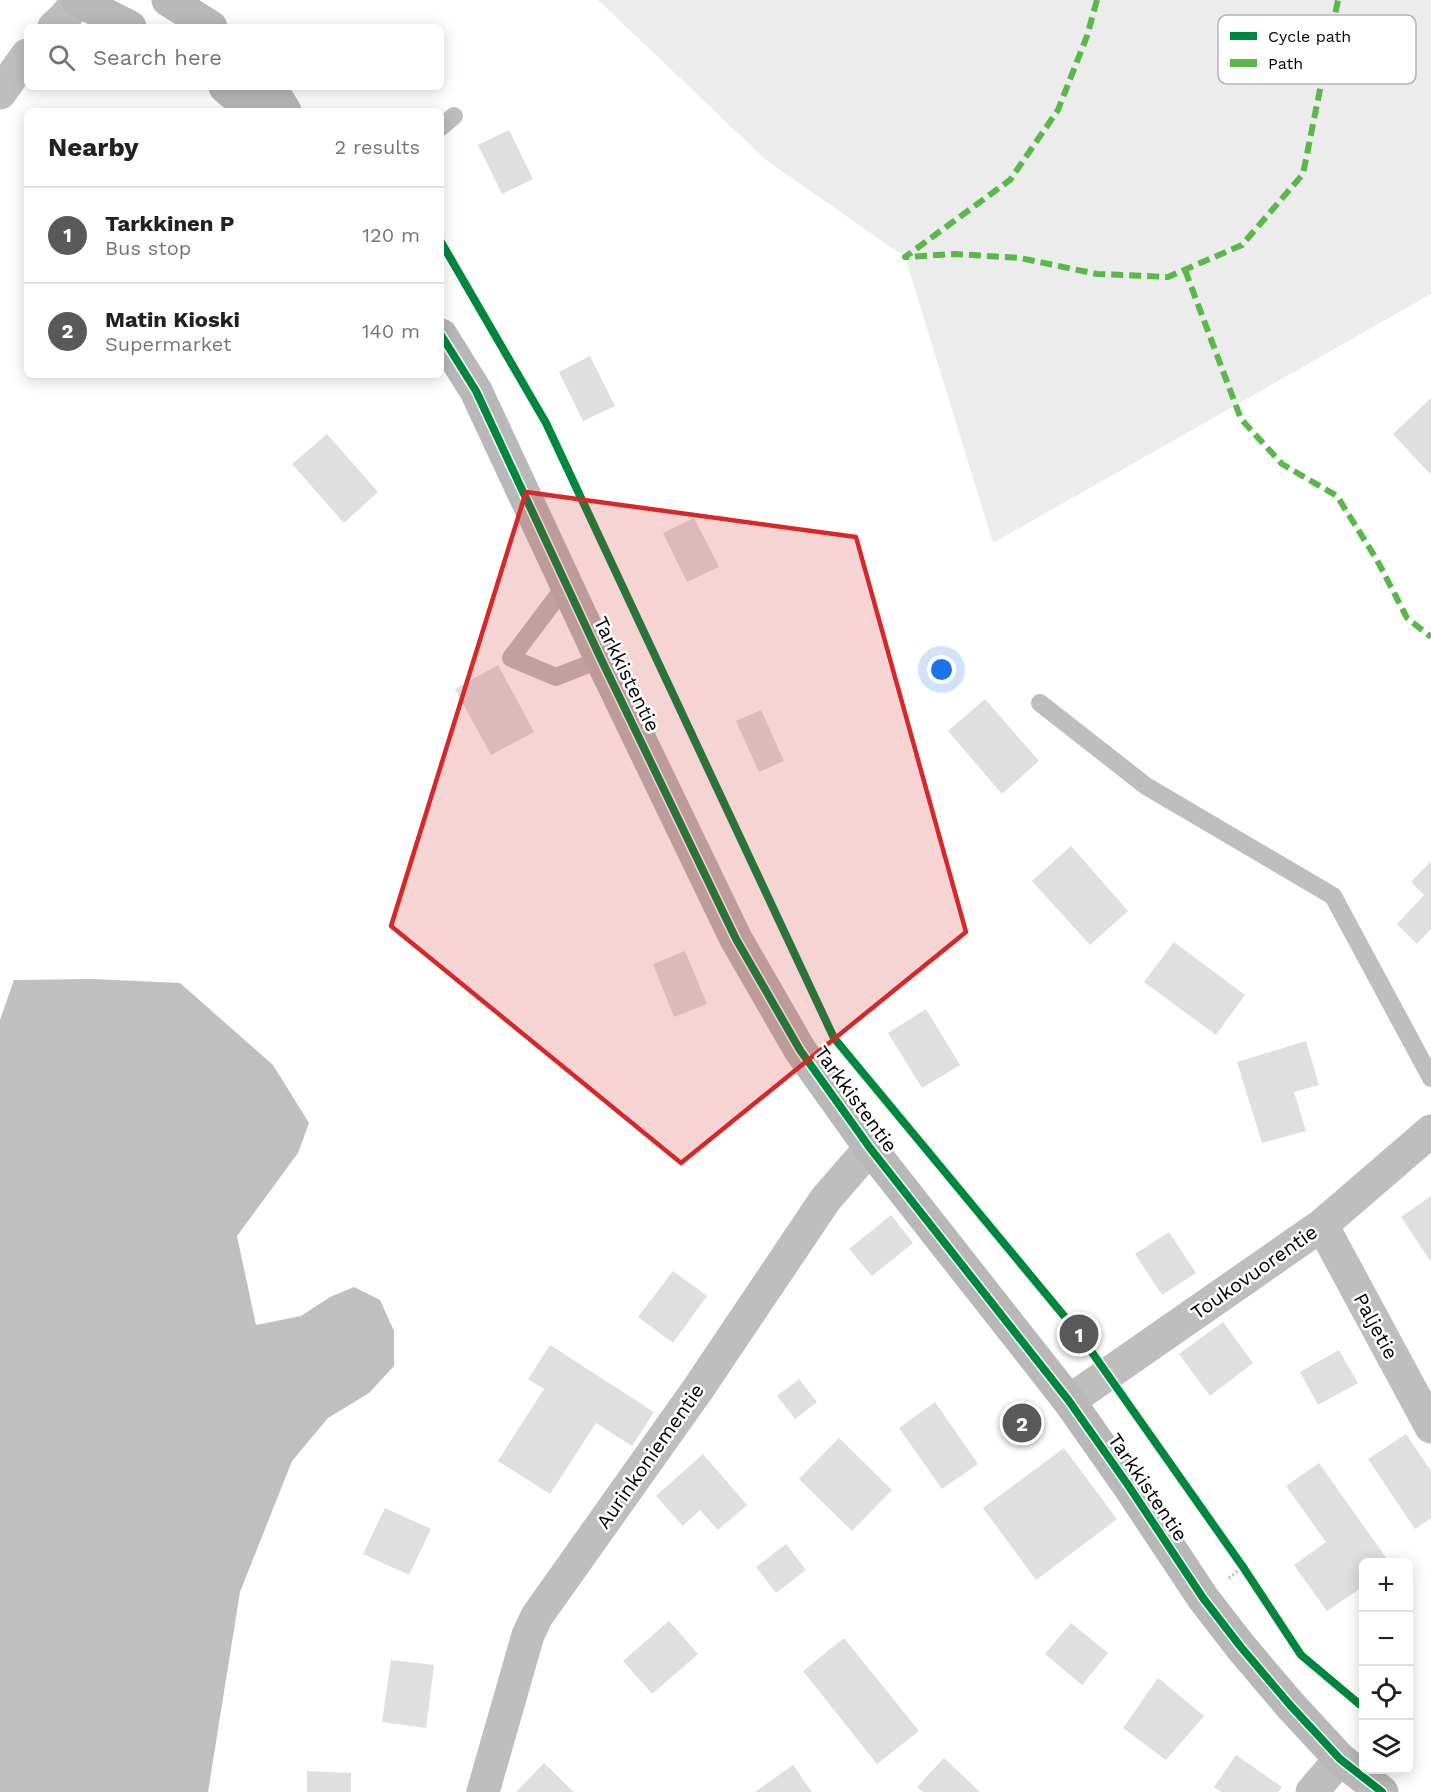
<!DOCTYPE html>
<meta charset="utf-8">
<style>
:root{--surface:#fff;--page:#f6f6f6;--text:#202124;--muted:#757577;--line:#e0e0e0;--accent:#595959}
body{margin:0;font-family:"Work Sans",sans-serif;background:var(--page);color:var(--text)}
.controls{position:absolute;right:18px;bottom:18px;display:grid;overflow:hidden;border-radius:9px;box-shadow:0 3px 15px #0003}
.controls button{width:54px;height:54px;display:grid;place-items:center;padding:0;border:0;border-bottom:2px solid var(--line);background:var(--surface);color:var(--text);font:30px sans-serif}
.you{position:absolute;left:942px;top:670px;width:21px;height:21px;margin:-15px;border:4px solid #fff;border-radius:50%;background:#1a73e8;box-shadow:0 0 0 9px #1a73e833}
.badge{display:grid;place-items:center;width:39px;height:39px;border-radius:50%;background:var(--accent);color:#fff;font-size:20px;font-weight:700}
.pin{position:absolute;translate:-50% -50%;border:3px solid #fff;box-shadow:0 2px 6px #0006}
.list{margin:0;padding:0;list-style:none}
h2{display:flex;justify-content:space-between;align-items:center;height:78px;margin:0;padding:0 24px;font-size:26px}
h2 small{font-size:20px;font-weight:400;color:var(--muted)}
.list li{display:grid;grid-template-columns:39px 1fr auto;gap:18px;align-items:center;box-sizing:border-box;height:96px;padding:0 24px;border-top:2px solid var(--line)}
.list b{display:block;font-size:22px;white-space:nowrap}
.list p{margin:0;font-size:20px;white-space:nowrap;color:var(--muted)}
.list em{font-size:20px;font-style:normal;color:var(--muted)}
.icon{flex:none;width:33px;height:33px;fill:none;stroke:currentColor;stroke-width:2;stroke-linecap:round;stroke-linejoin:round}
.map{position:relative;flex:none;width:1431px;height:1792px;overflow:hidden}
.search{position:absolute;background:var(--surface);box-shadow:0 3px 15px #0003;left:24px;top:24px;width:420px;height:66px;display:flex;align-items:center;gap:15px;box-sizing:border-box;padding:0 21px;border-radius:9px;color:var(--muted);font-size:22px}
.panel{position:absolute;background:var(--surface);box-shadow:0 3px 15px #0003;left:24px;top:108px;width:420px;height:270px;border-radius:9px}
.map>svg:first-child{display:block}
.green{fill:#ececec}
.water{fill:#bfbfbf}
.building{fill:#dfdfdf}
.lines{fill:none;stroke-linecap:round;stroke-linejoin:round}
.path{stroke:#b9b9b9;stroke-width:4;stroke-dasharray:1.5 3;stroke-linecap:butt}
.lane{stroke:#bebebe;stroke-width:18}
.street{stroke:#bebebe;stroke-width:33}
.secondary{stroke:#b8b8b8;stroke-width:33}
.quiet{stroke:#58b947;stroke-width:6;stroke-dasharray:12 6;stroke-linecap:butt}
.cycleway-casing{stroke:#fff;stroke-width:11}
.cycleway{stroke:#00873e;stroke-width:8}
.marked{fill:#d62828;fill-opacity:0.2;stroke:#d62828;stroke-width:4.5;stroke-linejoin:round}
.labels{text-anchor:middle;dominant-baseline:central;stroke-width:5;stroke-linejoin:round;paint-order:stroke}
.street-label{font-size:20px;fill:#000;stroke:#fff}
.key{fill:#fff;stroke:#b2b2b2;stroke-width:1.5}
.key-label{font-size:16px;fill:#000}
</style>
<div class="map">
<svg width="1431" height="1792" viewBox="0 0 1431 1792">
<rect width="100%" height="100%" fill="#fff"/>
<path class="green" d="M598,0H1431V294L993,543L905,257L766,160Z"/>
<path class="water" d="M92,979L180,983L273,1065L309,1123L298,1153L237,1236L256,1325L301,1316L330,1297L354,1287L380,1300L394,1331V1366L369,1393L328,1418L292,1461L240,1592L208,1792H0V1020L14,980Z"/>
<path class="building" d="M509,130L533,179L502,194L478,145Z
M590,356L615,406L583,421L559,372Z
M1431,398V475L1393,434Z
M327,434L378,492L344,523L292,464Z
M694,518L719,567L687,582L663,533Z
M498,665L534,732L491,755L455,689Z
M985,699L1039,761L1002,794L948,731Z
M761,710L784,761L759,772L736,721Z
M1071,846L1128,911L1090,945L1032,881Z
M1431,861V929L1417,944L1397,924L1424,895L1411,882Z
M1174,942L1245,995L1216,1035L1144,982Z
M685,951L707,1004L674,1017L653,964Z
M926,1009L960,1065L922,1088L888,1033Z
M1306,1041L1319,1085L1294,1092L1306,1131L1262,1143L1237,1062Z
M1431,1196V1262L1401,1217Z
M891,1215L913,1243L872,1276L849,1249Z
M1169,1232L1196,1273L1162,1295L1135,1254Z
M673,1271L707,1296L673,1343L638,1317Z
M1223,1322L1253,1363L1210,1396L1179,1354Z
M550,1345L654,1412L632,1446L596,1423L550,1494L498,1461L544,1389L528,1379Z
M1339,1350L1358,1383L1318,1405L1300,1372Z
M799,1379L817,1402L795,1419L777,1396Z
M935,1402L978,1464L942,1489L899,1428Z
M1406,1434L1431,1471V1518L1415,1529L1368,1459Z
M839,1438L892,1490L852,1531L799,1479Z
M1064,1448L1117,1519L1036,1580L983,1508Z
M703,1454L747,1505L718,1530L700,1510L683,1526L656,1496Z
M1319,1463L1389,1562H1364V1586L1327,1611L1294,1565L1326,1542L1286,1486Z
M385,1508L431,1529L409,1575L363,1554Z
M786,1544L806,1570L776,1593L756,1567Z
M669,1621L698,1654L652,1694L623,1661Z
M1071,1623L1108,1653L1082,1685L1045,1654Z
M844,1638L919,1731L877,1764L803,1671Z
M391,1660L434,1665L426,1728L382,1722Z
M1158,1678L1204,1716L1166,1760L1123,1728Z
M1236,1755L1282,1787L1278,1792H1221L1214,1787Z
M944,1758L980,1792H923L917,1787Z
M544,1763L574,1792H516Z
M793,1765L812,1792H755Z
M307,1771L351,1773V1792H307Z"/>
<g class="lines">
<path class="path" d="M1229,1578L1243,1567"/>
<path class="lane" d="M441,127L454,116
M566,585L511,658L556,677L601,659
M1040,703L1146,786L1333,896L1431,1078"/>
<path class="street" d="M54,27L65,17L78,0
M0,93L27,55
M1322,1225L1431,1427
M1069,1401L1322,1225L1431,1131
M483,1792L528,1635L537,1616L698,1389L825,1200L870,1148
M1312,1792L1340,1759"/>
<path class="secondary" d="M77,0L130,27
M168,0L211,27
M225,87L254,111
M270,87L285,111
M441,335L476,391L601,659L736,939L800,1050L870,1148L1069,1401L1128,1485L1203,1598L1240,1646L1290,1705L1340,1759L1382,1792"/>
<path class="quiet" d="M1097,0L1087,36L1058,110L1010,180L905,257L955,254L1020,258L1097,274L1168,277L1242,245L1303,174L1338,0
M1185,270L1241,419L1282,464L1337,496L1377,560L1407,618L1431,637"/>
<g class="cycleway-casing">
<path id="cycleway" d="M441,242L546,423L834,1038L1079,1334L1243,1567L1301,1655L1364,1708
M441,335L476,391L601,659L736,939L800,1050L870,1148L1069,1401L1128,1485L1203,1598L1240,1646L1290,1705L1340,1759L1382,1792"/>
</g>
<use href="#cycleway" class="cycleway"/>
</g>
<path class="marked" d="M526,492L856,537L966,932L681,1163L391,926Z"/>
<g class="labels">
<g class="street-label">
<text transform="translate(627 674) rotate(64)">Tarkkistentie</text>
<text transform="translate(856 1099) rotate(54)">Tarkkistentie</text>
<text transform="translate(1254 1272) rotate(-35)">Toukovuorentie</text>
<text transform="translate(1376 1326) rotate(62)">Paljetie</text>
<text transform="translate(650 1456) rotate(-55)">Aurinkoniementie</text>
<text transform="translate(1148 1487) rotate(56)">Tarkkistentie</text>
</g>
</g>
<rect x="1218" y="15" width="198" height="69" rx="9" class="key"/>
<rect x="1230" y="32" width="27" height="8" fill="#00873e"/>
<rect x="1230" y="59" width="27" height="8" fill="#58b947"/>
<g class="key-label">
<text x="1268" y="42">Cycle path</text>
<text x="1268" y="69">Path</text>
</g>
</svg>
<div class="controls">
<button>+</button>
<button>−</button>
<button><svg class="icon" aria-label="locate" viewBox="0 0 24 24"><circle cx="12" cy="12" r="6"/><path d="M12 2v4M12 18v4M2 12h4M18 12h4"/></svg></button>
<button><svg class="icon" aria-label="layers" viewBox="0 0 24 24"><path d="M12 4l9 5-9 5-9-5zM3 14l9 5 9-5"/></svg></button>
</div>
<div class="you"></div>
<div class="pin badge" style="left:1079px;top:1334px">1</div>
<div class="pin badge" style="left:1022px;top:1423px">2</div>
<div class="search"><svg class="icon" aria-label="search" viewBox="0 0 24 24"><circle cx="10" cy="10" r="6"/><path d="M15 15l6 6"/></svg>Search here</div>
<section class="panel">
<h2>Nearby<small>2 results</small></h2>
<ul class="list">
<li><span class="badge">1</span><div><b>Tarkkinen P</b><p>Bus stop</p></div><em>120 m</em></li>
<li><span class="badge">2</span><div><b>Matin Kioski</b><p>Supermarket</p></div><em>140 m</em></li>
</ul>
</section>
</div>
